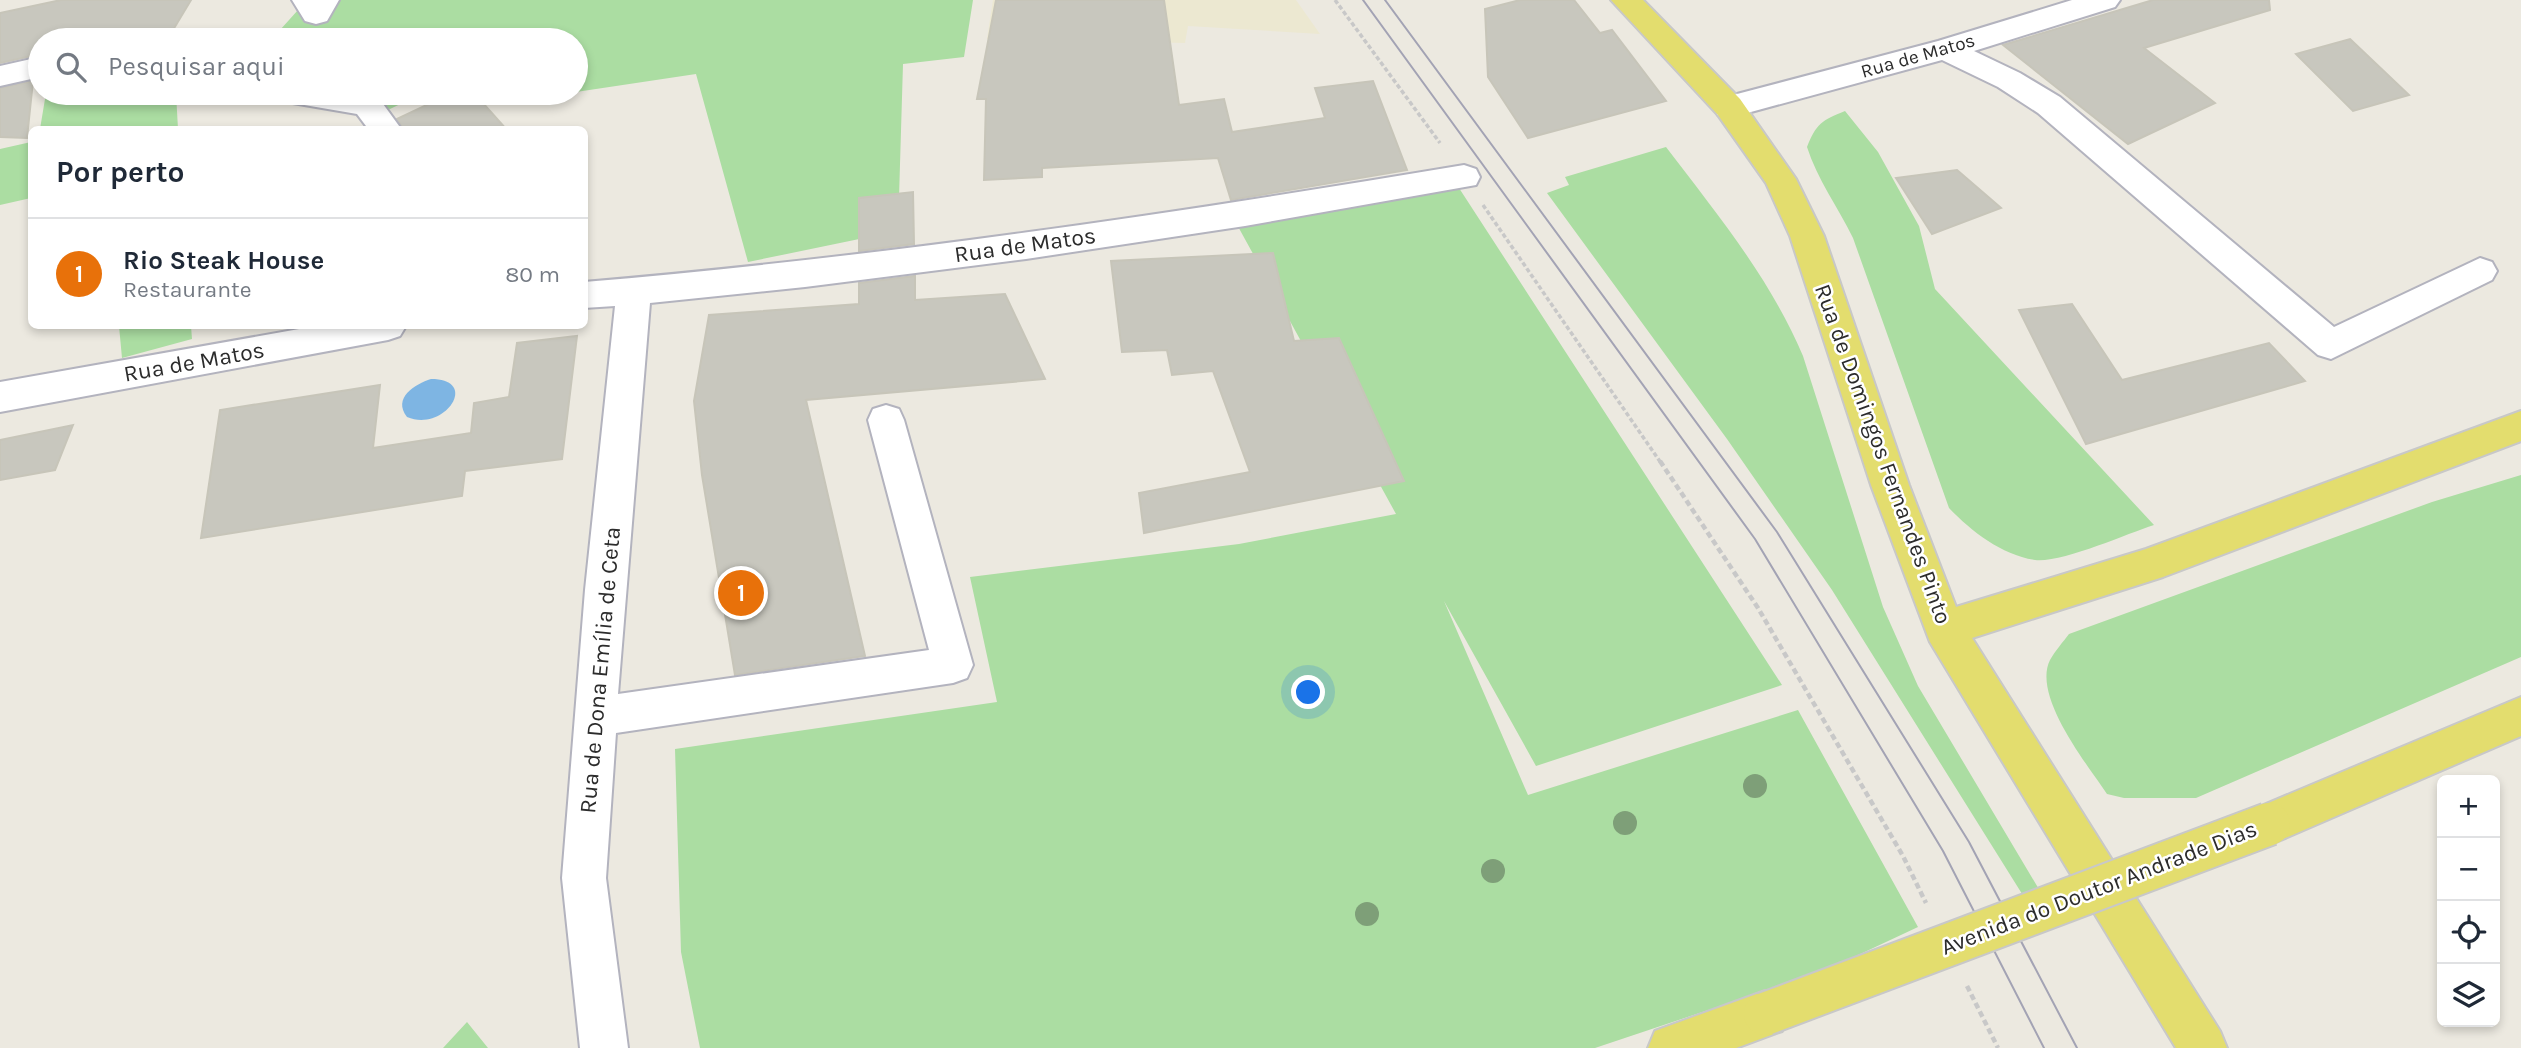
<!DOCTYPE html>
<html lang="pt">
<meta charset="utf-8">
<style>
:root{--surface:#fff;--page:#f2f2f3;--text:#1f2937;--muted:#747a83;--line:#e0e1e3;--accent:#111827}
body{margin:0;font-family:Karla,sans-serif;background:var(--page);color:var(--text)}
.controls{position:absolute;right:21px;bottom:21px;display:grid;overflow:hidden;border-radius:10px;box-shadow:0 4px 10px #0003}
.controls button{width:63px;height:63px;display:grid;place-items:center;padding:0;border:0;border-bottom:2px solid var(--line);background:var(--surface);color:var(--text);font:35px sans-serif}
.you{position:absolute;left:1309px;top:693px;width:24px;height:24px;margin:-18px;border:5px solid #fff;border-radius:50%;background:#1a73e8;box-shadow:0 0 0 10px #1a73e833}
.badge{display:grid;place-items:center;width:46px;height:46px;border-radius:50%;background:var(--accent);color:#fff;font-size:23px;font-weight:700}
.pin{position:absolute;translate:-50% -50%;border:4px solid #fff;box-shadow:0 2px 7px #0006}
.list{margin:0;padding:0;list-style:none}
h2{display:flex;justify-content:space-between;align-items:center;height:91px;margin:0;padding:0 28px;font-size:30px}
h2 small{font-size:23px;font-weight:400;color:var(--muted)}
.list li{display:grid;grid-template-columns:46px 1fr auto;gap:21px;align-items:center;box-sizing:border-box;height:112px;padding:0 28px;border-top:2px solid var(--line)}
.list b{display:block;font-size:26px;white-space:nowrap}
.list p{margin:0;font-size:23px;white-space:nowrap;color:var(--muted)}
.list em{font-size:23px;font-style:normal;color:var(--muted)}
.icon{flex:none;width:38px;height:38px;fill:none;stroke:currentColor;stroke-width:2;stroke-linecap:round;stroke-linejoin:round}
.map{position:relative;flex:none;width:2521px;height:1048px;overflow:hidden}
.search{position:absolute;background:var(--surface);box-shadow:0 4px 10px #0003;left:28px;top:28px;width:560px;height:77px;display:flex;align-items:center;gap:18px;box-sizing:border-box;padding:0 24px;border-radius:38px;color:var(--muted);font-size:26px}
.panel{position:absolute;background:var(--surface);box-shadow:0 4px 10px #0003;left:28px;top:126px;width:560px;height:203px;border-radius:10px}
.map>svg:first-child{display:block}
.education{fill:#ece8d1}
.green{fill:#abdda2}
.water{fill:#7eb5e3}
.building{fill:#c8c7be;stroke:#c7c5b9;stroke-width:2}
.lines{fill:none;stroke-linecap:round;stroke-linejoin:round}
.minor-casing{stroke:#b3b3be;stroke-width:4}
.major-casing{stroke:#c8c8c8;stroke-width:4}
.path-far1{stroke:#c8c8c8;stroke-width:3.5;stroke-dasharray:4.5 2.5;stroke-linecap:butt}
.path{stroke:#c8c8c8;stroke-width:4.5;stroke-dasharray:6 3.5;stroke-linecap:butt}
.minor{fill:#fff;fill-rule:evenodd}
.major{fill:#e3dd6e;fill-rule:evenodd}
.tram{stroke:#a3a3b4;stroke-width:2}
.major-bridge-casing{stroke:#c8c8c8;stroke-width:46;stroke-linecap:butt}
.major-bridge{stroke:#e3dd6e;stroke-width:42}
.tree{fill:#7e9f78}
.labels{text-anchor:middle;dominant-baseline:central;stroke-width:5;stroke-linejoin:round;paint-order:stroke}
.far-street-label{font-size:19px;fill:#2c2c2c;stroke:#fff}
.street-label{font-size:23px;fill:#2c2c2c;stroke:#fff}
</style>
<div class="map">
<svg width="2521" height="1048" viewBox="0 0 2521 1048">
<rect width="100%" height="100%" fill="#ece9e0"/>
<path class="education" d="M993,0H1296L1320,34L1188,26L1185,43L987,39Z"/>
<path class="green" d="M307,0H973L964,57L903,64L898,231L748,262L696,74L576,92V40H271Z
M46,93H176L178,129H40Z
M337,93H423L390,109Z
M1845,111L1878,152L1919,226L1935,289L2154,525C2126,534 2062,563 2035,560C2002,555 1972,532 1949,508L1853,238C1838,207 1817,179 1807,147C1816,124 1822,120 1845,111Z
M31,142V198L0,205V149Z
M1666,147C1717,214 1770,278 1803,356L1883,607L1918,686L2040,891L2024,897L1832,590L1727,439L1547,193L1569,185L1565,177Z
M1459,188L1782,685L1536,766L1444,601L1528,795L1798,710L1918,927L1822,972L1595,1048H700L681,952L675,749L997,702L970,577L1239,544L1396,514L1235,221Z
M119,326H191L192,339L122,358Z
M2521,475V657L2196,798H2124L2107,794C2087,764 2032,696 2050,660C2055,651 2063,642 2069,634L2432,502Z
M467,1022L488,1048H443Z"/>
<path class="water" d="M431,379C481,379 444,433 407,417C392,398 415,384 431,379Z"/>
<path class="building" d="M61,0H191L167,40H40V49L36,50V55L0,63V13Z
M996,0H1164L1179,105L1224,99L1232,132L1325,118L1315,88L1373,81L1407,170L1231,200L1218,158L1042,168V177L984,180L986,99H977Z
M1520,0H1574L1600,33L1612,30L1666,101L1528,138L1488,77L1485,9Z
M2153,0H2269L2270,10L2144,48L2215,103L2128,144L2003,45Z
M2350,39L2409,95L2353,111L2296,54Z
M33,81L27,138L0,137V88Z
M452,93H474L507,130H404L397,119Z
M1957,170L2001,208L1932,234L1896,178Z
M913,192L914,244L859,251V198Z
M1273,253L1294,341L1339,338L1404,481L1144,533L1139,493L1250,472L1213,371L1172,375L1167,350L1122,352L1111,261Z
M915,276V300L1005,294L1045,379L806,400L865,656L735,675L702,475L694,401L709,315L859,304V283Z
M2072,304L2122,380L2269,343L2305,381L2086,444L2019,310Z
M577,336L562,459L465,471L462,496L201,538L220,410L380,385L373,448L471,433L474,403L509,397L517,343Z
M73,425L55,470L0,480V440Z"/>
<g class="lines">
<g class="minor-casing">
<path id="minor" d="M292,0H339L327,21L316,24L305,21Z
M2072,0H2120L2115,7L1974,51L2020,73L2060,97L2334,327L2480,258L2492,262L2497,271L2492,280L2331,359L2318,355L2038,113L1998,87L1942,60L1729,118L1718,115L1713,107L1718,99L1938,41Z
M40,57V77L0,86V66Z
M276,93H358L378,97L402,130H369L357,114L281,101Z
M1464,165L1476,169L1480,177L1476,185L1245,226L1026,259L805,287L650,303L618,694L929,650L868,420L873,409L886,405L899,409L904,420L973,665L967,678L953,683L616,733L606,878L628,1048H580L562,878L585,590L615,306L584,308V282C880,257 1172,214 1464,165Z
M316,326H406L400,336L388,340L0,412V382Z"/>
</g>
<g class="major-casing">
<path id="major" d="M1611,0H1643L1740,99L1796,179L1824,236L1909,485L1956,607L2146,549L2521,411V441L2163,577L1972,638L2220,1031L2227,1048H2176L1930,642L1871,485L1790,236L1766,183L1718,115Z
M2521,697V736L2269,845L2254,839L2247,824L2254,809Z
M1765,991L1782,997L1788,1014L1782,1031L1736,1048H1648L1655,1031Z"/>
</g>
<path class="path-far1" d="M1335,0L1440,143
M1483,205L1661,463"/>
<path class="path" d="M1660,461L1758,608L1903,856L1926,903
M1967,986L1998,1048"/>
<use href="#minor" class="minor"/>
<use href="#major" class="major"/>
<path class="tram" d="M1363,0L1755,539L1943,851L2044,1048
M1385,0L1777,532L1969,842L2077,1048"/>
<g class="major-bridge-casing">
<path id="major-bridge" d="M1765,1014L2269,824"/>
</g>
<use href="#major-bridge" class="major-bridge"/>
</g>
<g class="tree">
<circle cx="1755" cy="786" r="12"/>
<circle cx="1625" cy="823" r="12"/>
<circle cx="1493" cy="871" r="12"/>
<circle cx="1367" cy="914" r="12"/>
</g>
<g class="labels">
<g class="far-street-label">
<text transform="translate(1918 56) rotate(-16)">Rua de Matos</text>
</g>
<g class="street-label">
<text transform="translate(1025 245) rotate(-8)">Rua de Matos</text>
<text transform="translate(194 362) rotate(-10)">Rua de Matos</text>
<text transform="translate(1883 454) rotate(70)">Rua de Domingos Fernandes Pinto</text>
<text transform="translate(600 670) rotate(-85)">Rua de Dona Emília de Ceta</text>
<text transform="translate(2099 888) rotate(-21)">Avenida do Doutor Andrade Dias</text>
</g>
</g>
</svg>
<div class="controls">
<button>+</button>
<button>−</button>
<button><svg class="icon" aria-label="locate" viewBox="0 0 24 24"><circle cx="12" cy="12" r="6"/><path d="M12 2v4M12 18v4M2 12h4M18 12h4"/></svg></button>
<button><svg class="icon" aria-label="layers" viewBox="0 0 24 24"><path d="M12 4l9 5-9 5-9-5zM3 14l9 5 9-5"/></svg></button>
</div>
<div class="you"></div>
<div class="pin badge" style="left:741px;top:593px;background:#e8710a">1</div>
<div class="search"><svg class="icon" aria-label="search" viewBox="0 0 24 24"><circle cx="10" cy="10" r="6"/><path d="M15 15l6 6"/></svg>Pesquisar aqui</div>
<section class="panel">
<h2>Por perto<small></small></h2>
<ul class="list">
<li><span class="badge" style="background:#e8710a">1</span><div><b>Rio Steak House</b><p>Restaurante</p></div><em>80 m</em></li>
</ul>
</section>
</div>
